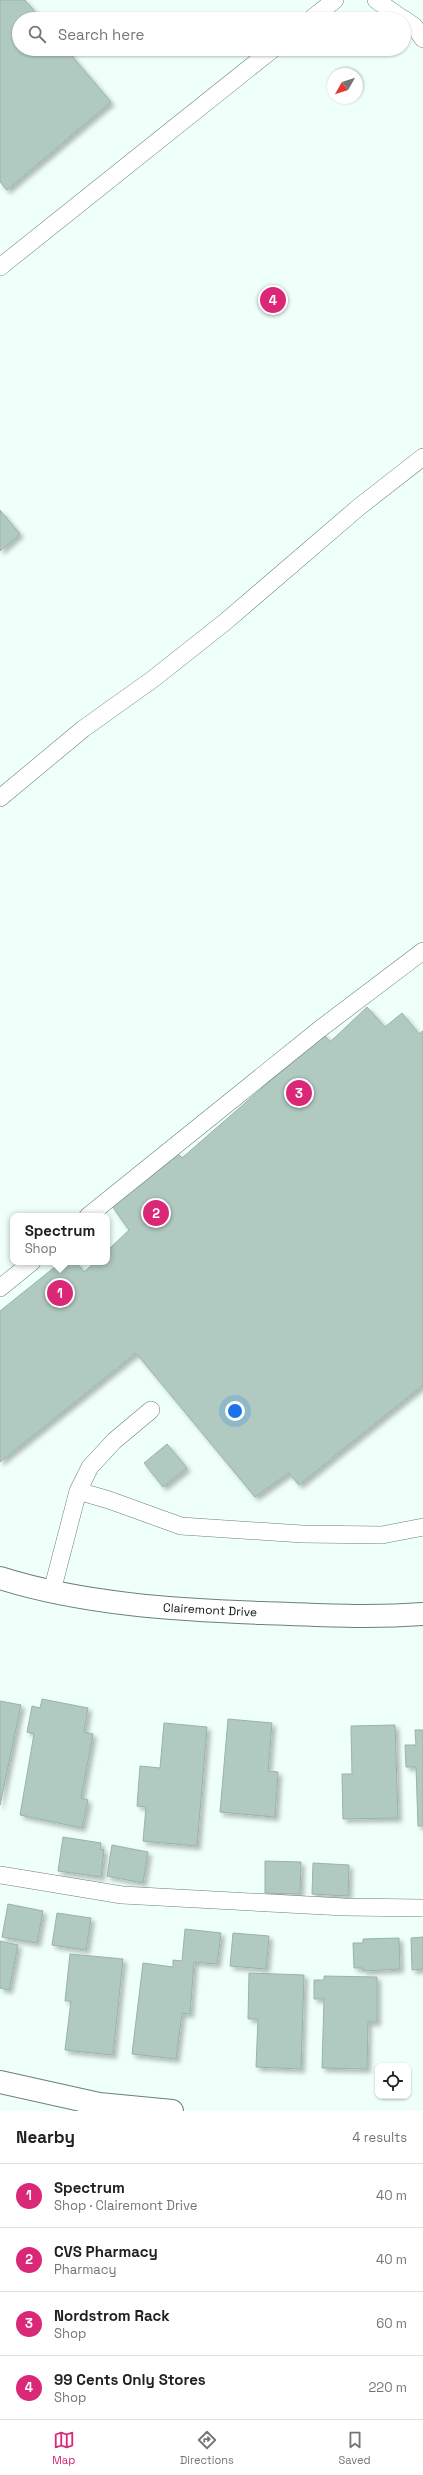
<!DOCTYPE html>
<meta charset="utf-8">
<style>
:root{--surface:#fff;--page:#f6f6f6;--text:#202124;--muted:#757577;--line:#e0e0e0;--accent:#db2777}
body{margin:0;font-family:"Space Grotesk",sans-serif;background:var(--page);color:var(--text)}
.controls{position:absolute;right:12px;bottom:12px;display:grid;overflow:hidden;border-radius:8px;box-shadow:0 1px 3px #0004}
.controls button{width:36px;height:36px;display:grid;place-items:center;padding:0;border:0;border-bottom:1px solid var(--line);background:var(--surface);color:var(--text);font:20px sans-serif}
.compass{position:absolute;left:327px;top:68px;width:36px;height:36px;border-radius:50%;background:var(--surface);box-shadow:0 1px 3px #0004;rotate:231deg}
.you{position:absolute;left:235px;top:1411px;width:14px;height:14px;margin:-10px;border:3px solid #fff;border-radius:50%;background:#1a73e8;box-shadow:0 0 0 6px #1a73e833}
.badge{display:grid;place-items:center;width:26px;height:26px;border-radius:50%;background:var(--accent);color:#fff;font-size:13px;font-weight:700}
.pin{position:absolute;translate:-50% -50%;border:2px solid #fff;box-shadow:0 1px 4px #0006}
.popup{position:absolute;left:10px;top:1213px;width:100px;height:52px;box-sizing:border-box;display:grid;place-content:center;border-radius:8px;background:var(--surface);filter:drop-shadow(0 1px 3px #0005);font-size:13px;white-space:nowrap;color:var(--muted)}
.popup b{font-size:15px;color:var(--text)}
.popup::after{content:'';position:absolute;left:50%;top:100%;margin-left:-8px;border:8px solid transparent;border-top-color:var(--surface)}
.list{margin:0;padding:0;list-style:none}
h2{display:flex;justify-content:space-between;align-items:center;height:52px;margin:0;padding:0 16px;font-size:17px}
h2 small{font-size:13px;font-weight:400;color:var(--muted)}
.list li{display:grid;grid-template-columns:26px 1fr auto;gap:12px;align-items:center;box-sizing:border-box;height:64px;padding:0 16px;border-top:1px solid var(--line)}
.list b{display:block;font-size:15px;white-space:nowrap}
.list p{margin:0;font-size:13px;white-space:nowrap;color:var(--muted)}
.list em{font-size:13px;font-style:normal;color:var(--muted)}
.icon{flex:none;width:22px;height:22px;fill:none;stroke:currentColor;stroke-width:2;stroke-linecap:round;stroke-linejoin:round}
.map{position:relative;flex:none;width:423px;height:2111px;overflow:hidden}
.search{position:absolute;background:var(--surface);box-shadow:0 1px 3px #0004;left:12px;right:12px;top:12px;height:44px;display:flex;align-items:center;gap:10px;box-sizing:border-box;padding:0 14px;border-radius:22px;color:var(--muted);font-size:15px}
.sheet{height:308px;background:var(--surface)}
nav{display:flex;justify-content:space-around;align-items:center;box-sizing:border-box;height:56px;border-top:1px solid var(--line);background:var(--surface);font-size:11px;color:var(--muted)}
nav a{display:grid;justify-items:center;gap:2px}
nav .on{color:var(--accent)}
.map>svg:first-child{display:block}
.building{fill:#b0cac1;stroke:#9ab3aa;filter:url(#shadow)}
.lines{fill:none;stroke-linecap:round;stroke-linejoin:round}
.lane-casing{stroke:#698179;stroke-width:18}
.street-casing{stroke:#698179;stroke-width:24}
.secondary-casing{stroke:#698179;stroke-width:24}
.lane{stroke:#fff;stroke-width:17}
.street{stroke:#fff;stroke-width:22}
.secondary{stroke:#fff;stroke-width:22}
.labels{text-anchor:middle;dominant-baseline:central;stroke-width:3;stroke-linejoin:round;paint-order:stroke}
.street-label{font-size:12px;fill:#0a1311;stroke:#fff}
</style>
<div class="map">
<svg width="423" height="2111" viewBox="0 0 423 2111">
<defs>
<filter id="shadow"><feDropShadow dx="3.5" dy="3.5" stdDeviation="2" flood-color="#0004"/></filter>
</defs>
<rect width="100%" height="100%" fill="#effff9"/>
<path class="building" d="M0,0H25L41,19H19V49H66L111,102L7,190L0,182Z
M0,510L20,534L0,551Z
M367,1007L385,1027L402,1013L419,1034L423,1031V1385L299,1485L289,1473L255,1497L136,1353L0,1462V1311L61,1262H76L84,1272L95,1262H107V1251L129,1230L112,1206L177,1153L182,1158L324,1034L330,1042Z
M167,1444L187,1468L163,1487L144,1463Z
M42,1699L88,1708L84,1732L93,1734L81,1798L88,1800L82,1828L20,1815L34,1734L27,1732L32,1706L40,1708Z
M0,1701L21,1705L0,1805Z
M228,1719L272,1723L268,1771L278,1772L275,1817L220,1812Z
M164,1723L207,1727L197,1846L143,1841L146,1807L137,1806L140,1766L160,1768Z
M395,1725L398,1818L343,1819L342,1774H352L351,1726Z
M415,1730H423V1826H418L416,1767H406L405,1745H416Z
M63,1837L101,1843L100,1849L104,1850L101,1877L58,1871Z
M112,1845L148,1852L143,1883L107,1876Z
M265,1861L301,1862L300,1894L265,1893Z
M313,1863L349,1865L348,1896L312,1894Z
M8,1904L43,1911L37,1943L2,1937Z
M57,1913L91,1918L86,1950L52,1945Z
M185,1929L221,1933L217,1964L194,1962L190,2014L182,2013L176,2059L132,2054L143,1963L173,1967V1960L182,1961Z
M233,1933L269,1936L266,1969L230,1966Z
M423,1937V1969L412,1970L411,1938Z
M399,1938L400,1969L363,1971V1968H354L353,1943H363V1939Z
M0,1941L18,1945L9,1990L0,1988Z
M70,1954L123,1959L113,2055L65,2050L71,2001H65Z
M249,1973L304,1975L301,2069L256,2067L258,2019H248Z
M324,1976L377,1977V2022H368L367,2069L322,2068L324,1999H314V1980H324Z"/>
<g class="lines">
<g class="lane-casing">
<path id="lane" d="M376,0L403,19
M311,19L335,0
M404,19L414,26L423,39
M0,267L273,49
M0,798L83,729L153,679L225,622L359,507L423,457
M88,1216L320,1029L423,951
M0,1288L32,1262
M78,1491L90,1467L114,1441L151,1410
M52,1591L78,1491L109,1500L181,1526L302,1534L382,1535L423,1527
M0,1875L122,1895L344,1907L423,1908"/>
</g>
<g class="street-casing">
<path id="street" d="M0,2082L99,2104L172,2111"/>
</g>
<g class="secondary-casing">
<path id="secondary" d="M0,1578C82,1604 177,1610 263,1613C317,1615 369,1618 423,1614"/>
</g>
<use href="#lane" class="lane"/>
<use href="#street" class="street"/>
<use href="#secondary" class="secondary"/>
</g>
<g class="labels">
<g class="street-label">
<text transform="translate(210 1610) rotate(3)">Clairemont Drive</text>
</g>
</g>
</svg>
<div class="controls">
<button><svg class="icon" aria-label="locate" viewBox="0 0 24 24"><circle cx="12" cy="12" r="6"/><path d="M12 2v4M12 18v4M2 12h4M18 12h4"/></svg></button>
</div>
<svg class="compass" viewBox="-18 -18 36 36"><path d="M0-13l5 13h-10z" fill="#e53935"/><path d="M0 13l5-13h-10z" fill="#757577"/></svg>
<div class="you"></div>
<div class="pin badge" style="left:60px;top:1293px">1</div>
<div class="popup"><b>Spectrum</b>Shop</div>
<div class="pin badge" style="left:156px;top:1213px">2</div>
<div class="pin badge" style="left:299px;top:1093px">3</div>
<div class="pin badge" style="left:273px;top:300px">4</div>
<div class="search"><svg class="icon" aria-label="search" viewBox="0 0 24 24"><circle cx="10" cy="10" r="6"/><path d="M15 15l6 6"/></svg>Search here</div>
</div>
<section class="sheet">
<h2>Nearby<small>4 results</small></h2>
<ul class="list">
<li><span class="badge">1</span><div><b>Spectrum</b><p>Shop · Clairemont Drive</p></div><em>40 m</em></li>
<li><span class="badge">2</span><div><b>CVS Pharmacy</b><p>Pharmacy</p></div><em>40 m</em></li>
<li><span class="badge">3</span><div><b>Nordstrom Rack</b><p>Shop</p></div><em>60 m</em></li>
<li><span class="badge">4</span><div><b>99 Cents Only Stores</b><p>Shop</p></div><em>220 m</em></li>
</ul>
</section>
<nav>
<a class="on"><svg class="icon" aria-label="map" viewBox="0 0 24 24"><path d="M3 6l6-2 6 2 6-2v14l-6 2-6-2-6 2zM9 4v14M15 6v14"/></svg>Map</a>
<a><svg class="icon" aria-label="directions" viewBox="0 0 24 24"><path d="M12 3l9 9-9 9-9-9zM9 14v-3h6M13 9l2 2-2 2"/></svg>Directions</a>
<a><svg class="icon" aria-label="saved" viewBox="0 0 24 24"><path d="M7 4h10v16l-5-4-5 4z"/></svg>Saved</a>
</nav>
